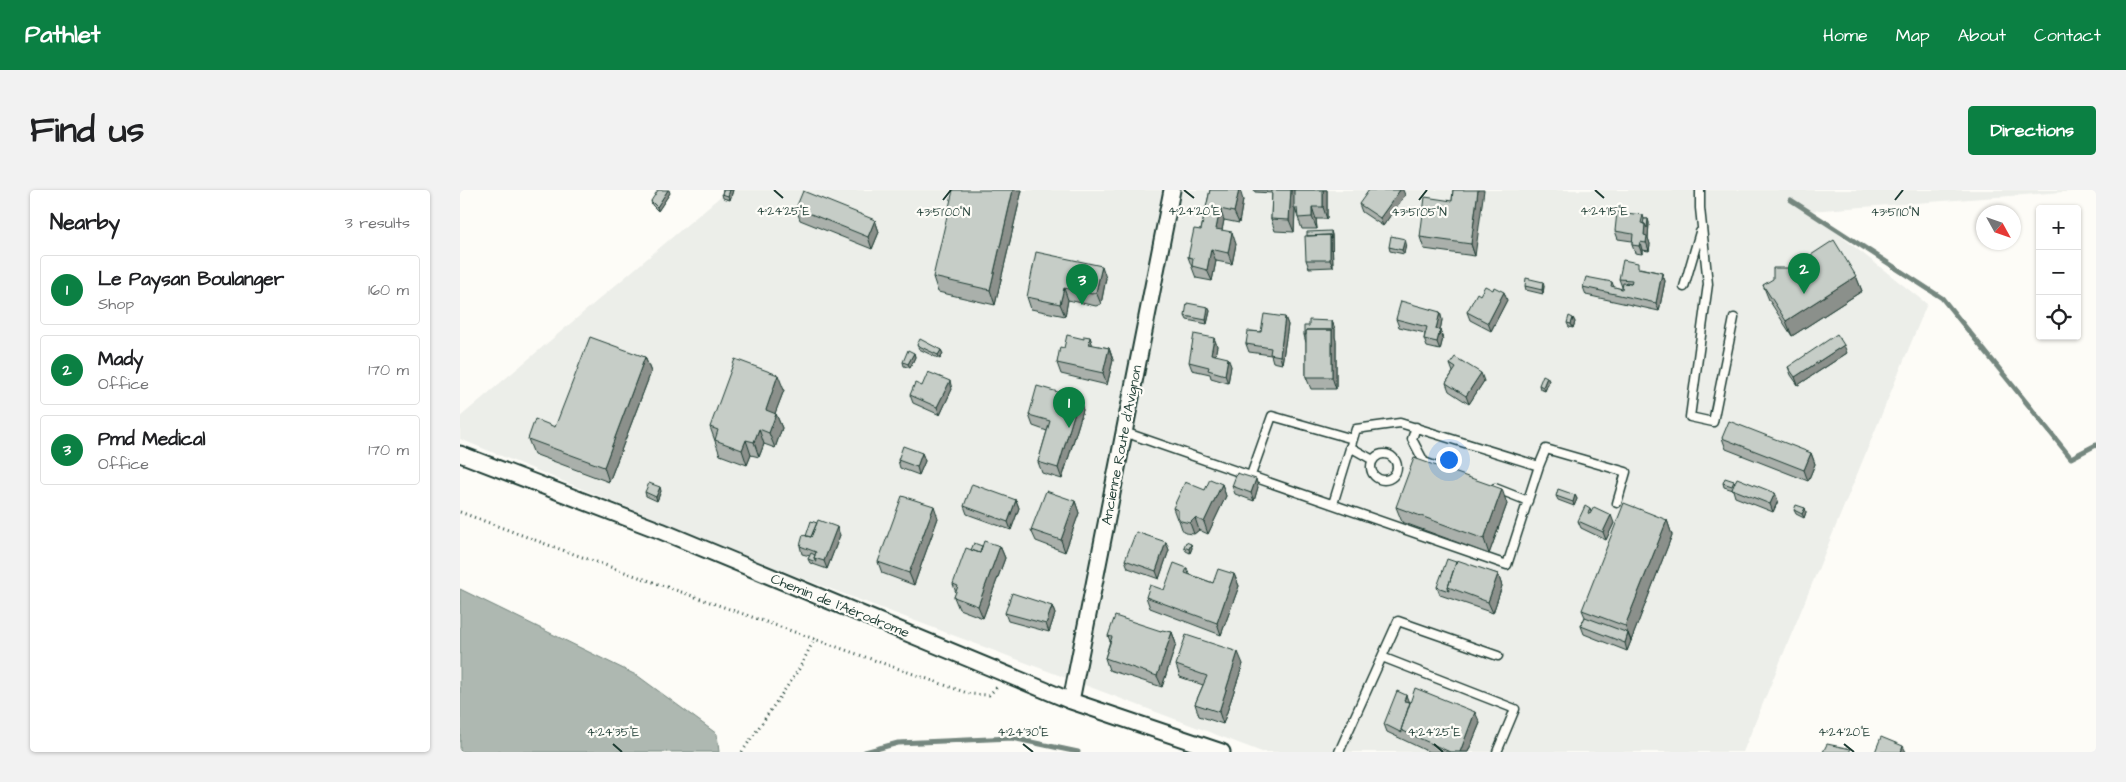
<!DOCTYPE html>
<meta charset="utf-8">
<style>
:root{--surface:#fff;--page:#f2f2f2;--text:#202124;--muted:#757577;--line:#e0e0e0;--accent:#0b8043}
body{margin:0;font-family:"Architects Daughter",sans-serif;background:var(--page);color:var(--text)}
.controls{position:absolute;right:15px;top:15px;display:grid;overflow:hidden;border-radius:5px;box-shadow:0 1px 4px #0004}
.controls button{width:45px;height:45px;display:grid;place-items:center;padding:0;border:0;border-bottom:1px solid var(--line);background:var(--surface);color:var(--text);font:25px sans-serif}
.compass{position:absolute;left:1516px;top:15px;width:45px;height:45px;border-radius:50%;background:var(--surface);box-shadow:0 1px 4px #0004;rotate:130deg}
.you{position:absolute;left:988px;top:269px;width:18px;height:18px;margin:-12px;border:4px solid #fff;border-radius:50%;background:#1a73e8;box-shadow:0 0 0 8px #1a73e833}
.badge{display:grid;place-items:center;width:32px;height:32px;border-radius:50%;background:var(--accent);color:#fff;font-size:16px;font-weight:700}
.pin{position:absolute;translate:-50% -41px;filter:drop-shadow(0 1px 2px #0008)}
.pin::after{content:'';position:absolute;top:26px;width:18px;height:15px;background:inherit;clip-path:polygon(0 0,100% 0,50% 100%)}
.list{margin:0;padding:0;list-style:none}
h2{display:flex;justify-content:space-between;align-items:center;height:65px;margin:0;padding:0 20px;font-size:21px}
h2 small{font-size:16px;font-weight:400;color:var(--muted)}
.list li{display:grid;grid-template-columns:32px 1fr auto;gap:15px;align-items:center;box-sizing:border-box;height:70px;margin:0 10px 10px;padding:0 10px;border:1px solid var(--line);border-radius:5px}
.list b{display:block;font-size:19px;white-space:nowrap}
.list p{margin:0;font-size:16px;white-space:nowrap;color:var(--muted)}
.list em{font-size:16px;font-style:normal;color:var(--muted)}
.icon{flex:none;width:28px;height:28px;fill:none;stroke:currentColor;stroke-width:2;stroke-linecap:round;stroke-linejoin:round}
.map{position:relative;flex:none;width:1636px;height:562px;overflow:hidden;border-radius:5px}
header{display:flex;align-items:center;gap:30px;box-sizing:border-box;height:70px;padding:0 25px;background:var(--accent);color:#fff}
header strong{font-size:24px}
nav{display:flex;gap:28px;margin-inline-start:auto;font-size:18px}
.intro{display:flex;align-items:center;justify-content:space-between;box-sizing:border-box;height:120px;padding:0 30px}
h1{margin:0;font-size:35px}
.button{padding:12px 22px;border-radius:5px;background:var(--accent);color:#fff;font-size:18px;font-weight:700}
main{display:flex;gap:30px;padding:0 30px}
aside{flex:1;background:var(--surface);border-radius:5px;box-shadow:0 1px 4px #0004}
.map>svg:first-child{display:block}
.built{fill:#eceee9}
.water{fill:#aeb8b1;stroke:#75877f}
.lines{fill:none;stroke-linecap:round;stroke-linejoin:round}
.stream{stroke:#75877f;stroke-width:5}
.service-casing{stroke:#1f3d34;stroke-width:11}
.minor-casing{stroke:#1f3d34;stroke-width:19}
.path{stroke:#1f3d34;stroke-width:3;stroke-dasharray:1 4;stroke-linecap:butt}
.service{stroke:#fdfcf7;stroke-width:8}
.minor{stroke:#fdfcf7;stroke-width:15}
.wall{fill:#aab0ab;stroke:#1f3d34}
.shaded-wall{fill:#8b908b;stroke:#1f3d34}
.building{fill:#c6cdc7;stroke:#1f3d34}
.ticks{fill:none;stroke:#1f3d34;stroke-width:2}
.labels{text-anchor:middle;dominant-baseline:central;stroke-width:4.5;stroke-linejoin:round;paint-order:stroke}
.street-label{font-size:14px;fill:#1f3d34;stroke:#fdfcf7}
.ticks-label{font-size:12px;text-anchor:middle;fill:#1f3d34;stroke:#fdfcf7;stroke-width:4.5;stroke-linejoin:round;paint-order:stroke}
</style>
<header>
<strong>Pathlet</strong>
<nav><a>Home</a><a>Map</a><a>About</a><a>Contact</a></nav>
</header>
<div class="intro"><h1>Find us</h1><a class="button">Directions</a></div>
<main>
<aside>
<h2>Nearby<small>3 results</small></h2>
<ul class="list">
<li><span class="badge">1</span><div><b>Le Paysan Boulanger</b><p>Shop</p></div><em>160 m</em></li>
<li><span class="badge">2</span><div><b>Mady</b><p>Office</p></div><em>170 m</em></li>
<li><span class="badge">3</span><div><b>Pmd Medical</b><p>Office</p></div><em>170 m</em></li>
</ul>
</aside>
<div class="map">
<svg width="1636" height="562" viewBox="0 0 1636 562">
<rect width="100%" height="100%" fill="#fdfcf7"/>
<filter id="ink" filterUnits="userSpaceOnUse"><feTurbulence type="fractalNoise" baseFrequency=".02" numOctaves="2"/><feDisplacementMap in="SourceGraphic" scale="10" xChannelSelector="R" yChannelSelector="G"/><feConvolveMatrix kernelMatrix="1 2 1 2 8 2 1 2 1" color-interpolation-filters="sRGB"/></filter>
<g filter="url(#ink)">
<path class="built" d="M268,0H1629L1349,21L1467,114L1283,562H802L315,378L0,249V227Z"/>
<path class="water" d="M0,399L178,486L257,544L259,562H0Z"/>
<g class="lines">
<path class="stream" d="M1331,10L1482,108L1611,268L1636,255
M405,562L438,553L552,548L618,562"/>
<g class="service-casing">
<path id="service" d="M1240,0V18L1248,94L1230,227L1253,232L1274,128
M1224,97L1240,42
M956,237L952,249L964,272L977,277
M664,242L1047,375L1079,276
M890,257L913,270
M911 277a13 13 0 1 1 26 0a13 13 0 1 1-26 0Z
M791,285L812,226L893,249
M1035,298L1068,311
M873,314L896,239L940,233L1079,276L1086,259L1166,282L1157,313
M922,467L1055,519L1037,562
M879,562L938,431L1038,466"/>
</g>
<g class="minor-casing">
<path id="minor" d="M0,264L201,341L611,511L762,562
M611,511L712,0"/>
</g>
<path class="path" d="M0,322L91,356L510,504L529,505L538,496
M282,562L339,479L355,448"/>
<use href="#service" class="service"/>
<use href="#minor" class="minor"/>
</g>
<path class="wall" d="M263,0H273L270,10L263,8L262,4Z
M562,0L535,115L478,102L473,87Z
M750,0L783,10L779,33L764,30L762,40L776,54L772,74L756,71L752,91L736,88L728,67L741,40Z
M794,0H867V29H856L857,39H842L835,19L834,42L815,41L811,29L812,3L795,2Z
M993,0L1015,66L964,59L960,47L992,11Z
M210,3L198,21L192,15L191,11Z
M945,5L923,36L902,22L899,14Z
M336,18L415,30L419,42L412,59L340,30Z
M1183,25L1184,29H1188L1189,33L1188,48L1190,54L1189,61L1182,60V64L1175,63L1172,55V51L1158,49L1155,41Z
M871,41L872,45L873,77L849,78L846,70Z
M946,53L944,64L930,61L929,57Z
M1180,78L1202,83L1205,91L1199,121L1126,105L1123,97L1152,92L1154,97L1162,99V97L1159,89Z
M1396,86L1402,101L1332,146L1309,110L1303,95Z
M646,88L641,114L636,116L608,110L605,126L571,119L567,107Z
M1065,96H1084L1083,104L1066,100Z
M1020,105L1047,110L1031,141L1010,130L1007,122Z
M748,117L750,121L747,134L727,130L725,126Z
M980,122L982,130L980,140L983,148L980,160L967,157L964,149L965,143L939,137L936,129Z
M825,127L828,135L822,174L813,172L811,165L789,162L786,154L790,141L802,142Z
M1113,128L1115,132L1113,138L1109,137L1107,133Z
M872,131L875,139V147L876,151V199H851L846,187V153L844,145L849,136Z
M630,147L632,155L649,158L653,170L647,195L601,184L597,173L604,158L624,149Z
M754,148L757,156L755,165L771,176L768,193L751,188L750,184L732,180L729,172Z
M457,155L481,160L483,164L480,169L459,159Z
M454,163L455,167L450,178L444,176L443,172Z
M1387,163L1338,195L1331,185L1328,177Z
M185,167L191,182L149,292L74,264L68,249L95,237Z
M990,174L1024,191L1009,214L989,201L986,193L993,182Z
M1087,187L1089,191L1085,201L1080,199L1079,195Z
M462,196L492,199L480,225L453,213L450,205Z
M324,200L315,223L316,224L322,238L315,258L304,254L299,267L291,265L287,275L260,265L250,237Z
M619,208L623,220L602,289L582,283L578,272L587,241L573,236L569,225Z
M1262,248L1351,263L1355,274L1348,291L1266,259Z
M462,263L465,271L459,285L440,278L438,270Z
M1274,291L1275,294L1315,303L1318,311L1313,322L1275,307L1273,300L1264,297L1263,293Z
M762,294L766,306L748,344L739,340L734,344L725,343L722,339L719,330L717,329L713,318L745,300Z
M772,296L798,297L794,311L775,304Z
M201,301L197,311L186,306L185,302Z
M1115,305L1117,309L1114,316L1098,310L1096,306Z
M556,310L559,318L551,340L507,324L504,316Z
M615,311L619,323L605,362L576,351L571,340Z
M1047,314L1029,364L942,332L936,317Z
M1345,318L1346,322L1344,328L1336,324L1334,320Z
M1130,319L1131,322L1154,333L1146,350L1121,338L1118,331Z
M478,328L454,395L422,383L418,372Z
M1207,330L1212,345L1167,461L1124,444L1121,436L1125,427L1122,420Z
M380,345L367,379L350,373L348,369L350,366L342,364L340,356L346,346Z
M706,352L709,360L699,389L668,378L665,370Z
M731,354L732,358L730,363L726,361L724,357Z
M522,356H540L545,368L523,428L499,419L494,407L496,403L493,394Z
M996,372L1038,384L1042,396L1033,423L980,405L977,397Z
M727,378L729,384L753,393L774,384L779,396L761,445L690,418L686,407L704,400Z
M592,416L595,424L589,442L548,431L545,423Z
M701,441L712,442L716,454L702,497L649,480L645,468L650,451L648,446Z
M783,474L763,534L739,526L735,514L743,495L720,487L716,475Z
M949,512L1020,533L1008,562H969L927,542L924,534Z"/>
<path class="shaded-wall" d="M208,0H209L210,3L198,21L197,17Z
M270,0H273L270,10L268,6Z
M553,0H562L535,115L530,100Z
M779,0H780L783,10L779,33L774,22Z
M831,0H836L834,42L829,30Z
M863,0H867V29L863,17Z
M940,0H943L945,5L923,36L920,28Z
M1018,0H1024L1015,66L1011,54Z
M852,17L856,29L857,39L852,27Z
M760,19L764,30L760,51L756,39Z
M1188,29L1189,33L1188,48L1190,54L1189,61L1184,45L1185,34Z
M415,30L419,42L412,59L408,47Z
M871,41L872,45L873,77L870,70V45Z
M772,42L776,54L772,74L768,63Z
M945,49L946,53L944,64L942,60Z
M1180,52L1182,60V64L1179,56Z
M751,59L756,71L752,91L747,80Z
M642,76L646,88L641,114L636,102Z
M1202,83L1205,91L1199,121L1196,113Z
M1396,86L1402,101L1332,146L1326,131Z
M1083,92L1084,96L1083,104L1082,100Z
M604,98L608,110L605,126L600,114Z
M1044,102L1047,110L1031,141L1028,133Z
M748,117L750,121L747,134L746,130Z
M980,122L982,130L979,147L976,139Z
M825,127L828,135L822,174L820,166Z
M1113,128L1115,132L1113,138L1111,134Z
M872,131L875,139V147L876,151V199L872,187Z
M980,140L983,148L980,160L977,152Z
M630,147L634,159L629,154Z
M754,148L757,156L754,172L751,164Z
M1384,155L1387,163L1338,195L1335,187Z
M649,158L653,170L647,195L643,183Z
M481,160L483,164L480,169L478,165Z
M454,163L455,167L450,178L448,174Z
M185,167L191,182L149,292L144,277Z
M768,168L771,176L768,193L765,185Z
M1021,183L1024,191L1009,214L1006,206Z
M318,185L324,200L311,234L306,220Z
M1087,187L1089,191L1085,201L1083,197Z
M490,191L492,199L480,225L477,217Z
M619,208L623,220L602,289L598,278Z
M316,224L322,238L315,258L309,243Z
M299,239L304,254L299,267L294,252Z
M286,250L291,265L287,275L282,260Z
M462,263L465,271L459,285L457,277Z
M1351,263L1355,274L1348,291L1344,280Z
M796,289L798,297L794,311L791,303Z
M762,294L766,306L748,344L744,332Z
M200,297L201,301L197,311L196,307Z
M1042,299L1047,314L1029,364L1024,349Z
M1315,303L1318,311L1313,322L1310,314Z
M1115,305L1117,309L1114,316L1113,312Z
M556,310L559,318L551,340L548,332Z
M615,311L619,323L605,362L601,350Z
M474,316L478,328L454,395L449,383Z
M1345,318L1346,322L1344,328L1342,324Z
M1151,325L1154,333L1146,350L1143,342Z
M735,328L739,340L734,344L730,333Z
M1207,330L1212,345L1171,451L1165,436Z
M377,337L380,345L367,379L364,371Z
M706,352L709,360L699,389L696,381Z
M731,354L732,358L730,363L729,359Z
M540,356L545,368L523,428L518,416Z
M774,384L779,396L761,445L757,433Z
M1038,384L1042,396L1033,423L1028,412Z
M592,416L595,424L589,442L586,434Z
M712,442L716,454L702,497L697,486Z
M1168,443L1171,451L1167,461L1165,453Z
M778,462L783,474L763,534L759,522Z
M946,505L949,513L944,511Z
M1015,522L1020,533L1008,562H1000Z
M1443,556L1446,562H1441Z"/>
<path class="building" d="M198,0H208L197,17L191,11Z
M263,0H270L268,6L262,4Z
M493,0H553L530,100L473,87Z
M750,0H779L774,22L760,19L756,39L772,42L768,63L751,59L747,80L732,76L733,68L728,67L734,39L741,40Z
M812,0H831L829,30L811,29Z
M834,0H863V17H852V27L838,28L837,18H834Z
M909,0H940L920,28L899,14Z
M993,0H1018L1011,54L960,47L965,7L992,11Z
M343,1L415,30L408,47L336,18Z
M1157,22L1183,25L1181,33L1185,34L1184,45L1187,46L1186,53L1180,52L1179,56L1172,55L1173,44L1155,41Z
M1184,29H1188L1187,38L1185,34H1183Z
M871,41V49L870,45L847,46V42Z
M870,45V70H846L845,46Z
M931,46L945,49L942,60L929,57Z
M1374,50L1396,86L1326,131L1303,95L1313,89V78H1331Z
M576,62L642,76L636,102L632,104L604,98L600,114L567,107Z
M1163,70L1178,73V78L1202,83L1196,113L1123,97L1126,87L1152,92L1151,96L1162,99L1163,93L1171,94L1172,90L1159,89Z
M1066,88L1083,92L1082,100L1065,96Z
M1166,92L1172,93L1171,94L1165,93Z
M1025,96L1033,100L1034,97L1044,102L1028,133L1007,122L1017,103L1020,105Z
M941,111L980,122L976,139L980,140L977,152L964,149L967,137L936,129Z
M727,113L748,117L746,130L725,126Z
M804,124L825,127L820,166L810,164L811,158L786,154L788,141L801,142Z
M1109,126L1113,128L1111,134L1107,133Z
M849,130L872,131V140H846V145H844V136H849Z
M846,140H872V187H846Z
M734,144L754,148L751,164L768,168L765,185L748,180L749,177L729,172Z
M1377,144L1384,155L1335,187L1328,177Z
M607,145L624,149V146L630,147L629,154L649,158L643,183L597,173L600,157L604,158Z
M130,147L185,167L144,277L68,249L75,229L95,237Z
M460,149L481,160L478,165L457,155Z
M448,160L454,163L448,174L443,172Z
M995,167L1021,183L1006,206L986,193L996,178L990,174Z
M275,169L318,185L306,220L316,224L309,243L299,239L294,252L286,250L282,260L255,250L258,240L250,237Z
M468,182L490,191L477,217L450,205L455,193L462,196Z
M1083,185L1087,187L1083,197L1079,195Z
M577,196L619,208L598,278L578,272L590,231L569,225Z
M1269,231L1351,263L1344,280L1262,248Z
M443,256L462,263L457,277L438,270Z
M954,268L1042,299L1024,349L936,317Z
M777,283L796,289L791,303L772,296Z
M1265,288L1274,291L1272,296L1263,293Z
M1277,288L1315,303L1310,314L1272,299Z
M750,289L762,294L744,332L735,328L730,333L721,331L718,327V320L713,318L725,292L745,300Z
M189,293L200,297L196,307L185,302Z
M512,294L556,310L548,332L504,316Z
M1098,299L1115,305L1113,312L1096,306Z
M586,301L615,311L601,350L571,340Z
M442,306L474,316L449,383L418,372Z
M1164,313L1207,330L1165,436L1122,420Z
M1336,315L1345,318L1342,324L1334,320Z
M1125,316L1130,319L1128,323L1130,324L1134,317L1151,325L1143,342L1118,331Z
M358,330L377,337L364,371L354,368L356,362L340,356L343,345L351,347Z
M351,331L357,333L351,347L346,346Z
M676,342L706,352L696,381L665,370Z
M524,351L540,356L518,416L494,407L498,396L493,394L506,358L520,363Z
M726,352L731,354L729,359L724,357Z
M514,353L522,356L520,363L511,360Z
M351,363L355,365L354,368L356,372L348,369Z
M987,369L996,372L988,397L989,401L977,397Z
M997,370L1038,384L1028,412L988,397Z
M714,373L727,378L725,383L753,393L758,379L774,384L757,433L686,407L690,395L704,400Z
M552,403L592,416L586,434L545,423Z
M655,426L701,441L702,440L712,442L697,486L645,468L652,447L648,446Z
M1125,427L1168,443L1165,453L1121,436Z
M726,445L778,462L759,522L735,514L747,486L716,475Z
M955,498L1015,522L1000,562H990L941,540Z
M937,501L946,505L944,511L950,512L941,540L942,543L924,534Z
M1421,547L1443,556L1441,562H1415Z
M1367,554L1391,559L1389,562H1363Z"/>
</g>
<path class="ticks" d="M314,0L323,8M724,0L734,8M1135,0L1144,8M483,10L491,0M959,10L967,0M1435,10L1443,0M153,554L162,562M563,554L573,562M974,554L983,562M1384,554L1394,562"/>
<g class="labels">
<g class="street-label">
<text transform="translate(662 255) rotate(-79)">Ancienne Route d'Avignon</text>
<text transform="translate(380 416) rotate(22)">Chemin de l'Aérodrome</text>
</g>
</g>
<g class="ticks-label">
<text x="323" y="25">4°24'25"E</text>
<text x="734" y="25">4°24'20"E</text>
<text x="1144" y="25">4°24'15"E</text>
<text x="483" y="26">43°51'00"N</text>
<text x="959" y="26">43°51'05"N</text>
<text x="1435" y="26">43°51'10"N</text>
<text x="153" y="546">4°24'35"E</text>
<text x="563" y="546">4°24'30"E</text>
<text x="974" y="546">4°24'25"E</text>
<text x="1384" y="546">4°24'20"E</text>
</g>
</svg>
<div class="controls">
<button>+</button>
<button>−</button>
<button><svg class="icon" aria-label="locate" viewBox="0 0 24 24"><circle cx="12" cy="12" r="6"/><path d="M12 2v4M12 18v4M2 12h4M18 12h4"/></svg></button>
</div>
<svg class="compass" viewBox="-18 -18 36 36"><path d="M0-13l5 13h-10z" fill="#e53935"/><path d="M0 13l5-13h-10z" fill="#757577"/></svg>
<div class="you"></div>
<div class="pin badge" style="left:609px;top:238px">1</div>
<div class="pin badge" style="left:1344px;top:104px">2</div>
<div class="pin badge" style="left:622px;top:115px">3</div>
</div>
</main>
